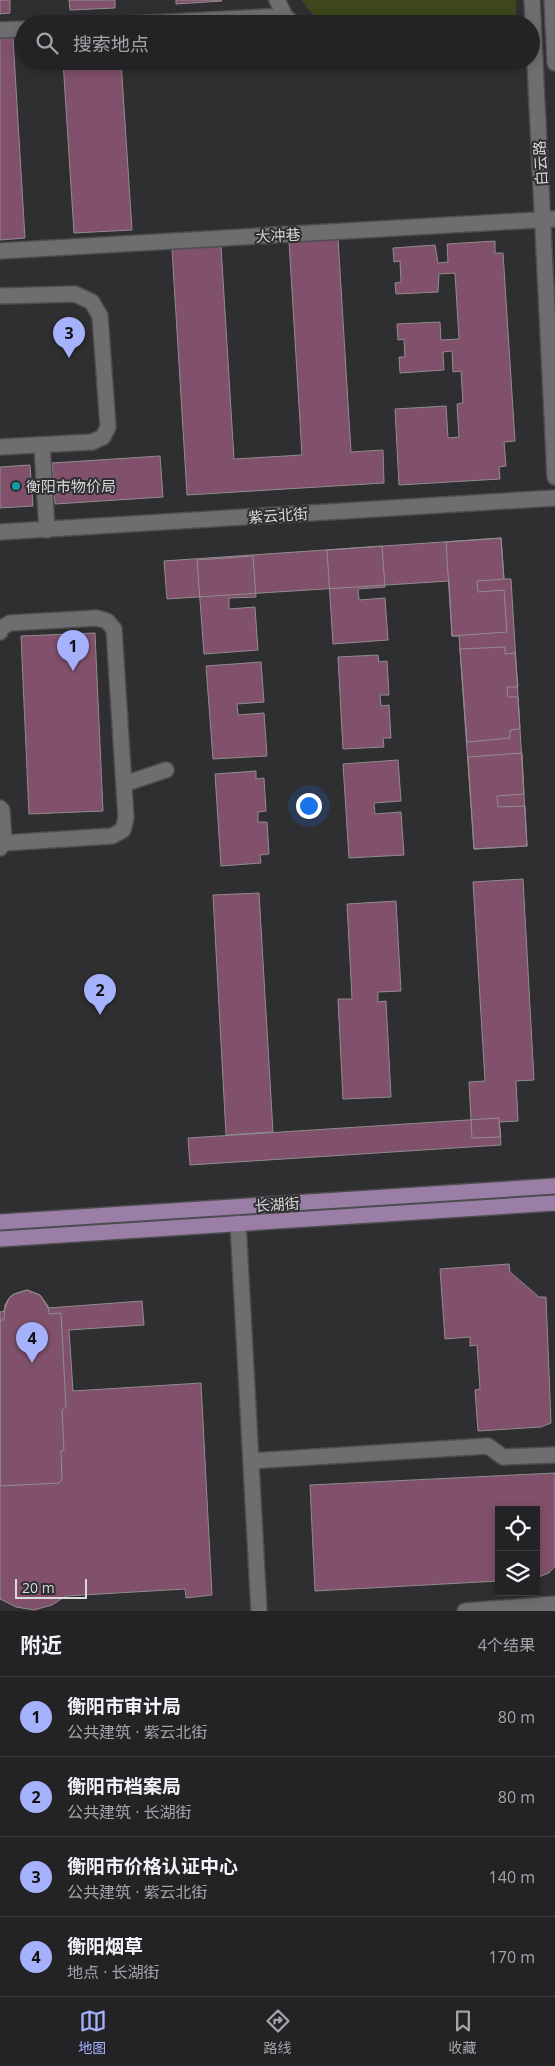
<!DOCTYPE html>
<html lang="zh">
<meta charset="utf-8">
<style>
:root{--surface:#232225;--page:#2b2a2d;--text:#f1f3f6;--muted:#a3a4a7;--line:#403f42;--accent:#a6b1fc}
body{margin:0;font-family:"Open Sans","Noto Sans SC",sans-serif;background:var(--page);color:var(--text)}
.controls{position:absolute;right:15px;bottom:15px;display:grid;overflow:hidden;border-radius:0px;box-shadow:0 2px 8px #0003}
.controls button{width:45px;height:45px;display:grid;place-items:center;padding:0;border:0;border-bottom:1px solid var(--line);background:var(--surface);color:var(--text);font:25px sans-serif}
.scale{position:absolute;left:15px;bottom:12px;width:72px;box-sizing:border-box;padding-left:5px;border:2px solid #d9d8da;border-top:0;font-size:14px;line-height:18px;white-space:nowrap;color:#d9d8da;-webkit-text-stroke:4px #2f2e31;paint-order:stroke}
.you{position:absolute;left:308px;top:805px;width:18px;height:18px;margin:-12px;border:4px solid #fff;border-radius:50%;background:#1a73e8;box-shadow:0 0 0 8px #1a73e833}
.badge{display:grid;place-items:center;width:32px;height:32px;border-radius:50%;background:var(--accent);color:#111;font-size:16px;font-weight:700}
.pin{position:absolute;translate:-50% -41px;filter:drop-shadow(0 1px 2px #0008)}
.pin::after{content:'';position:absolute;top:26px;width:18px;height:15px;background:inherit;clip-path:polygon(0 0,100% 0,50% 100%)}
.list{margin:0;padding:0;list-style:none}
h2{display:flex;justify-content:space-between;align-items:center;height:65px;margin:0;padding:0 20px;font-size:21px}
h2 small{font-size:16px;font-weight:400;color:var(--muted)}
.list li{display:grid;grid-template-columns:32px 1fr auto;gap:15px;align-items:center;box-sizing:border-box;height:80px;padding:0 20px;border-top:1px solid var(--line)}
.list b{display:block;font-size:19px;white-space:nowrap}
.list p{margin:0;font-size:16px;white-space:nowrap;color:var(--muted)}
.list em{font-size:16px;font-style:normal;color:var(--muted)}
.icon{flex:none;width:28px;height:28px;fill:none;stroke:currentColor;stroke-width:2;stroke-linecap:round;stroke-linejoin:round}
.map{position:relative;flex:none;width:555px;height:1611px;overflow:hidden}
.search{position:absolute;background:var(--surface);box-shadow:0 2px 8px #0003;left:15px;right:15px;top:15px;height:55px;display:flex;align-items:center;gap:12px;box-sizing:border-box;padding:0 18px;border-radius:28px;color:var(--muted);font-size:19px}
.sheet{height:385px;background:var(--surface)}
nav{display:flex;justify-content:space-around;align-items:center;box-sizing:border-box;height:70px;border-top:1px solid var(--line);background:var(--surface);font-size:14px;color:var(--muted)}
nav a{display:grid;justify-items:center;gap:2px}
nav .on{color:var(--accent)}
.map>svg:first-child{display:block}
.green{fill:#3d471b}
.building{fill:#81506b;stroke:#908d8f}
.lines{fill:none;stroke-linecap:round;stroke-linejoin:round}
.minor-casing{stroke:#4d4c4f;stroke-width:18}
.major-casing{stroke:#4d4c4f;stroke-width:18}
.minor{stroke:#6e6e70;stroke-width:15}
.major{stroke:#9a7ea6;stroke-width:15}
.culture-dot{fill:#0f9aa8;stroke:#2f2e31;stroke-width:2}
.labels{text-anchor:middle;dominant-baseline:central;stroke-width:4;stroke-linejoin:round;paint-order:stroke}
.street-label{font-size:15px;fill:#d9d8da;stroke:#2f2e31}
.poi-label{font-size:15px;fill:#d9d8da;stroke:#2f2e31;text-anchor:start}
</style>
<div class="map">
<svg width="555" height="1611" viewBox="0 0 555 1611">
<rect width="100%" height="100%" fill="#2f2e31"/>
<path class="green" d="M301,0H516V16L514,24H321Z"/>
<path class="building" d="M0,0H10V13L0,14Z
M69,0H115V8L70,10Z
M176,0H221L222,1L176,4Z
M0,38H13L25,238L0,240Z
M63,61H121L132,230L74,233Z
M338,238L351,452L383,450L384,483L187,495L172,249L221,246L234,459L302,455L289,241Z
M495,241V253H503L515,441L504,442L506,466L499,467L500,479L399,485L395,409L446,406L448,438L459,437L457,404L463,403L461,371L453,372L452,351L443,352L444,370L400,373L399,357H405L404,339L398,340L397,324L440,322L441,340L459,339L455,273L439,274L438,292L396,294L395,283L401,282L400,261L394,262L393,248L435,245L438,263L448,262L447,244Z
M160,456L163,497L55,504L52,463Z
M30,465L33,506L0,508V467Z
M501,538L504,579L477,581L478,592L504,590L507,632L452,636L446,542Z
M501,538L504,579H511L527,846L474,849L459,636H452L449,581L167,599L164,561Z
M382,546L385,587L358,589L359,600L385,598L388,640L333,644L327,550Z
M253,556L256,597L229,598V609L255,607L258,650L204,654L197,560Z
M95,633L103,811L29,814L21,636Z
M505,647V654L515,653L518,687H507L508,697H518L520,729L510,730V738L467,742L460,649Z
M378,655L379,662L387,661L389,695H380L381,706L389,705L391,738H383L384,747L343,749L338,657Z
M261,662L264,702L237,704L238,715L264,713L267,756L213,759L206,666Z
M522,753L524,794L497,796L498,807L525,806L527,846L474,849L468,757Z
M398,760L401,801L374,803L375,814L401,812L404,855L349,858L343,764Z
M256,771V779L264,778L266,811L258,812V822H267L269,854L260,855L261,863L221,866L215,774Z
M523,879L534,1080L516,1081L518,1121L499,1122L501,1137L472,1138L469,1082L485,1081L473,882Z
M259,893L273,1132L226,1135L213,895Z
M396,901L401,991L378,992V1002L386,1001L391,1097L343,1099L338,999H352L347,904Z
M499,1118L501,1145L190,1165L188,1138Z
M509,1264L510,1272L539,1297H546L551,1423L541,1427L478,1431L475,1390L480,1389L477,1345L470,1346V1337L445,1339L440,1269Z
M27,1290L40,1295L48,1308L142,1301L144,1325L69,1330L73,1391L201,1383L212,1595L186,1598L185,1589L66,1596L52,1605L34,1610L16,1607L0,1599V1312L4,1311L9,1298L14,1294Z
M27,1290L40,1295L48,1306L49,1314L61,1313L66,1407L62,1410L64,1450L61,1451L62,1480L59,1483L0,1486V1320H4L5,1305L9,1298L14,1294Z
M555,1473V1566L549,1573L536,1578V1510H499V1581L315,1591L310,1485Z"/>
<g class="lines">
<g class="minor-casing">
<path id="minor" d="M277,0L285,16L294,24
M532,0L555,477
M552,0L555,63
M129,24L285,16
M0,30L24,29
M0,251L555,219
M0,296L75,294L92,302L100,316L108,427L103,437L92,442L0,447
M42,445L47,530
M0,532L555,498
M0,632L1,628L10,623L97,618L107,621L114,629L126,818L123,830L112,836L4,843
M124,784L166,770
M0,808L2,810L4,843L0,848
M238,1223L259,1611
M251,1461L488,1446L503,1457L555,1455
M465,1611L555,1604"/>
</g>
<g class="major-casing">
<path id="major" d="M0,1222L555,1186
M0,1239L555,1203"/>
</g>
<use href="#minor" class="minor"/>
<use href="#major" class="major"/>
</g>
<circle class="culture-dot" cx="16" cy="486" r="5"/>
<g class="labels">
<g class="street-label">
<text transform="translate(540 163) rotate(-93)">白云路</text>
<text transform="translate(278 235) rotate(-3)">大冲巷</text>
<text transform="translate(278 515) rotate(-4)">紫云北街</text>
<text transform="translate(277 1204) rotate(-4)">长湖街</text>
</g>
<g class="poi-label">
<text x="26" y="486">衡阳市物价局</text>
</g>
</g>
</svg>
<div class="controls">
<button><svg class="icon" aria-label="locate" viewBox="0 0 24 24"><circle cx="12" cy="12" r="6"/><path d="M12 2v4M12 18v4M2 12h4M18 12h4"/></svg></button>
<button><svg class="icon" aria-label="layers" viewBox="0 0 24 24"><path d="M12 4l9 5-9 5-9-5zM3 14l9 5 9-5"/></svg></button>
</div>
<div class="scale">20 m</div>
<div class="you"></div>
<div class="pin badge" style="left:73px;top:671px">1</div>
<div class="pin badge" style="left:100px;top:1015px">2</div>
<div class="pin badge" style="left:69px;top:358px">3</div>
<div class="pin badge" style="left:32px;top:1363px">4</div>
<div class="search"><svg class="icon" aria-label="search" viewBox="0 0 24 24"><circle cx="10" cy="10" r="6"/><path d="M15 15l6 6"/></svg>搜索地点</div>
</div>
<section class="sheet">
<h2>附近<small>4个结果</small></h2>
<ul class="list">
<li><span class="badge">1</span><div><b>衡阳市审计局</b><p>公共建筑 · 紫云北街</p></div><em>80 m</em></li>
<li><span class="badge">2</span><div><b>衡阳市档案局</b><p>公共建筑 · 长湖街</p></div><em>80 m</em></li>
<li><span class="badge">3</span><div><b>衡阳市价格认证中心</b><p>公共建筑 · 紫云北街</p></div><em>140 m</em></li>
<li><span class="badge">4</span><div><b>衡阳烟草</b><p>地点 · 长湖街</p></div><em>170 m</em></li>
</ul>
</section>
<nav>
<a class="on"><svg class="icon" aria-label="map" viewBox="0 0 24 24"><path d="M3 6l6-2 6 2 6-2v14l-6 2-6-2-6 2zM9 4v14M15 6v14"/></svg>地图</a>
<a><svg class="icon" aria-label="directions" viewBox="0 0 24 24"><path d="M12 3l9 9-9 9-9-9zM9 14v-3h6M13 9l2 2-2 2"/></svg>路线</a>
<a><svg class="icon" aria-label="saved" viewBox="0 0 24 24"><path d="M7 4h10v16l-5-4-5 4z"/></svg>收藏</a>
</nav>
